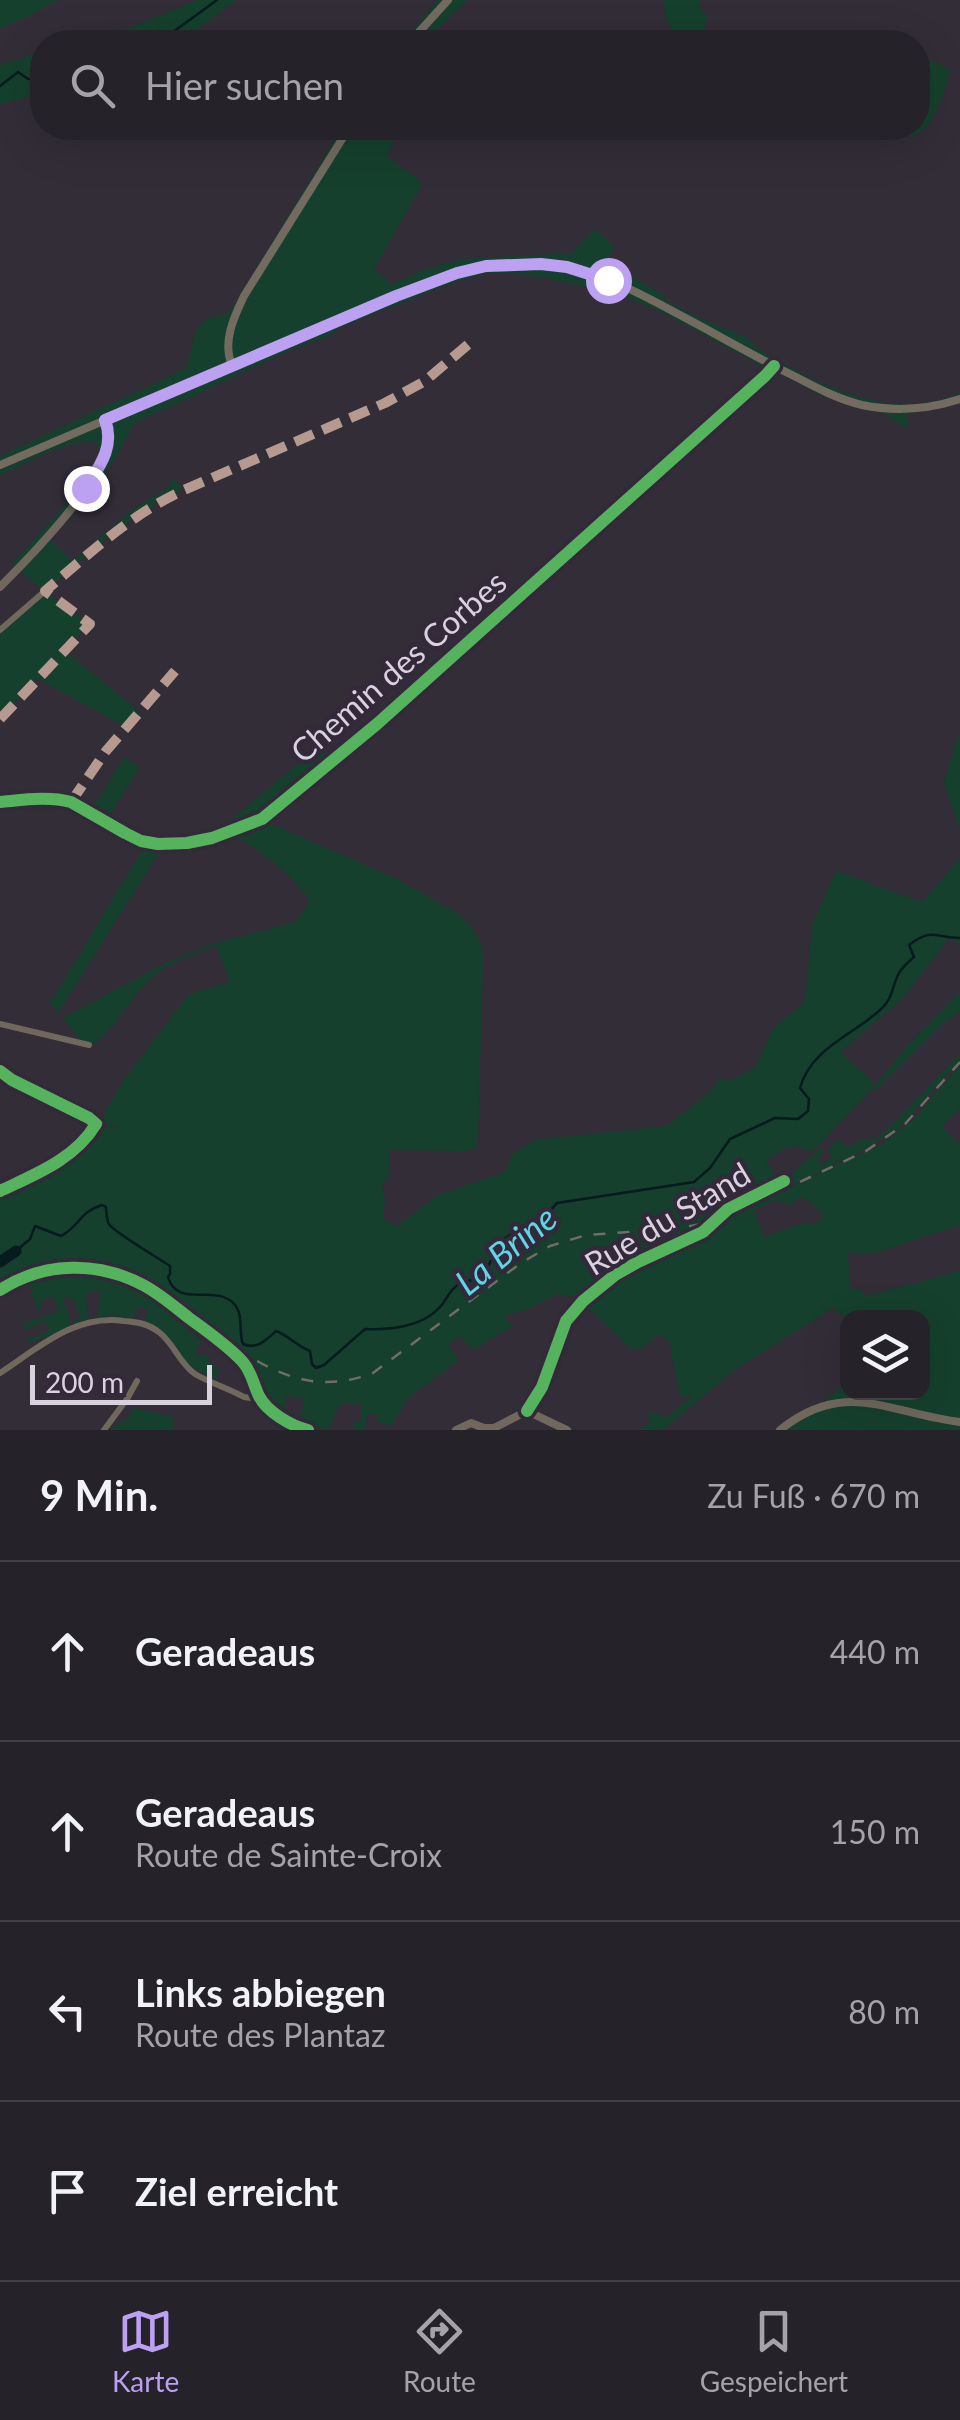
<!DOCTYPE html>
<html lang="de">
<meta charset="utf-8">
<style>
:root{--surface:#262229;--page:#2e2a31;--text:#f1f3f6;--muted:#a4a4a8;--line:#423f46;--accent:#bca0f2}
body{margin:0;font-family:Lato,sans-serif;background:var(--page);color:var(--text)}
.controls{position:absolute;right:30px;bottom:30px;display:grid;overflow:hidden;border-radius:20px;box-shadow:0 10px 40px #0002}
.controls button{width:90px;height:90px;display:grid;place-items:center;padding:0;border:0;border-bottom:2px solid var(--line);background:var(--surface);color:var(--text);font:50px sans-serif}
.scale{position:absolute;left:30px;bottom:25px;width:182px;box-sizing:border-box;padding-left:10px;border:5px solid #d8d2de;border-top:0;font-size:28px;line-height:35px;white-space:nowrap;color:#d8d2de;-webkit-text-stroke:8px #33293b;paint-order:stroke}
.stop{position:absolute;width:30px;height:30px;margin:-22px;border:8px solid #bca0f2;border-radius:50%;background:#fff}
.stop.end{background:#bca0f2;border-color:#fff;box-shadow:0 2px 10px #0008}
.list{margin:0;padding:0;list-style:none}
h2{display:flex;justify-content:space-between;align-items:center;height:130px;margin:0;padding:0 40px;font-size:42px}
h2 small{font-size:32px;font-weight:400;color:var(--muted)}
.list li{display:grid;grid-template-columns:65px 1fr auto;gap:30px;align-items:center;box-sizing:border-box;height:180px;padding:0 40px;border-top:2px solid var(--line)}
.list b{display:block;font-size:38px;white-space:nowrap}
.list p{margin:0;font-size:32px;white-space:nowrap;color:var(--muted)}
.list em{font-size:32px;font-style:normal;color:var(--muted)}
.icon{flex:none;width:55px;height:55px;fill:none;stroke:currentColor;stroke-width:2;stroke-linecap:round;stroke-linejoin:round}
.map{position:relative;flex:none;width:960px;height:1430px;overflow:hidden}
.search{position:absolute;background:var(--surface);box-shadow:0 10px 40px #0002;left:30px;right:30px;top:30px;height:110px;display:flex;align-items:center;gap:25px;box-sizing:border-box;padding:0 35px;border-radius:40px;color:var(--muted);font-size:38px}
.sheet{height:850px;background:var(--surface)}
nav{display:flex;justify-content:space-around;align-items:center;box-sizing:border-box;height:140px;border-top:2px solid var(--line);background:var(--surface);font-size:28px;color:var(--muted)}
nav a{display:grid;justify-items:center;gap:5px}
nav .on{color:var(--accent)}
.map>svg:first-child{display:block}
.green{fill:#15402d;fill-rule:evenodd}
.lines{fill:none;stroke-linecap:round;stroke-linejoin:round}
.stream{stroke:#051b1e;stroke-width:2.5}
.river{stroke:#051b1e;stroke-width:11}
.minor{stroke:#70685d;stroke-width:6}
.tertiary{stroke:#70685d;stroke-width:8}
.secondary{stroke:#736a60;stroke-width:8}
.rail{stroke:#726c69;stroke-width:2.5;stroke-dasharray:12 12;stroke-linecap:butt}
.quiet{stroke:#b69a8f;stroke-width:10;stroke-dasharray:20 10;stroke-linecap:butt}
.cycleway-casing{stroke:#33293b;stroke-width:19}
.cycleway{stroke:#56b35d;stroke-width:12}
.route{stroke:#bca0f2;stroke-width:12}
.labels{text-anchor:middle;dominant-baseline:central;stroke-width:9;stroke-linejoin:round;paint-order:stroke}
.street-label{font-size:32px;fill:#d8d2de;stroke:#33293b}
.water-label{font-size:35px;font-style:italic;fill:#5cd7e6;stroke:#33293b}
</style>
<div class="map">
<svg width="960" height="1430" viewBox="0 0 960 1430">
<rect width="100%" height="100%" fill="#322d37"/>
<path class="green" d="M0,0H58L25,18L0,28Z
M197,0H236L180,42H68L132,27Z
M438,0H467L424,42H403Z
M664,0H701L699,8L708,16L705,25L708,42H675L665,14Z
M42,51V94L0,104V65Z
M918,58L935,62L950,70C945,89 936,127 915,135C906,138 891,134 881,133L878,128H918Z
M342,128H378L394,141L387,156L423,183L374,269L392,284L421,271L460,259L572,253L595,229L614,246L607,264L664,295L663,299L693,315L748,338C758,352 778,361 793,369C844,397 904,417 960,393V403L907,414V429L884,413L860,409L822,396L781,374L765,376L762,369L755,362L657,310L618,294L545,278L506,273H489L458,281L341,327L327,337L296,348L134,423L116,457L88,497L50,540L73,561L136,507L167,489L174,478L183,490C131,513 89,554 45,591L90,624L64,650L140,712L127,728L37,678L0,719V630L45,591L12,564C29,542 102,474 99,449C98,447 96,445 95,442C71,438 24,465 0,475V456L185,369C194,354 189,327 209,319C217,315 223,316 231,310Z
M960,729V830L944,782Z
M318,747L326,753L328,760L333,761L262,820L395,878L457,913L470,925L480,940L483,956L478,1143L473,1149L465,1151L389,1150L390,1177L382,1183L385,1200L383,1218L396,1227L438,1195L505,1172L513,1154L534,1140L666,1126L710,1092L719,1078L730,1081L756,1066L773,1028L805,1002L812,925L836,871L922,902L960,858V945L951,936L902,999L840,1052L872,1081L874,1087L906,1047L960,992V1011L941,1025L876,1090L873,1088L812,1152C791,1140 784,1148 766,1162L781,1183L820,1148L825,1151L818,1159L822,1164L833,1157L828,1149L839,1139L848,1148L852,1143L858,1146V1140L873,1139L881,1136L960,1054V1060L898,1129L858,1153L719,1220L879,1146L914,1119L960,1065V1107L942,1127L960,1145V1225L874,1253L859,1254L848,1251L850,1289L858,1288L866,1296L960,1271V1430H781L817,1407L847,1382L848,1392H922L923,1363L927,1359L923,1353L922,1318H847L833,1308L734,1370L663,1430H638L647,1425L650,1420L647,1415L652,1412L666,1417L691,1397L690,1395L680,1397L669,1341L660,1334L640,1349H631L577,1297L558,1294L526,1310L504,1316L513,1326L473,1350L459,1335L448,1345L459,1360L409,1397L391,1426L376,1420L377,1414H367L365,1430H353V1423L361,1420V1403H340L328,1430L299,1424L297,1420L302,1412L303,1398L286,1396L284,1415L277,1411L263,1396L250,1361L228,1343L120,1274L62,1267L0,1290V1194L64,1162L74,1155L97,1126L122,1129L99,1122L124,1080L189,994L230,982L216,946C196,954 174,960 157,973C131,994 118,1027 91,1046L81,1041L63,1018L167,962L216,943L295,922L307,905L308,898C285,867 254,845 220,829ZM801,1196L805,1200L807,1199L824,1216L815,1225L811,1223L793,1226L764,1237L754,1210L776,1200L790,1206Z
M124,757L140,767L110,815L94,806Z
M147,842L158,844L157,856L58,1013L49,1001L54,997Z
M83,1275C142,1284 158,1304 201,1341L195,1353L200,1357L204,1353L209,1357L208,1361L220,1371L214,1379L189,1365L162,1330L145,1321L148,1309L138,1306L134,1318L111,1316L96,1317L99,1310L98,1303L101,1302L99,1290L85,1294L89,1321L74,1326V1321L81,1319L73,1298L65,1297L64,1302L70,1316L69,1328L30,1343L27,1335L31,1338L49,1331L45,1321L26,1330L23,1323L58,1312L56,1306L59,1303H55L54,1298L51,1296L40,1301L42,1307L39,1311L28,1284L47,1278Z
M134,1408L173,1417L174,1430H110L127,1418Z"/>
<g class="lines">
<path class="stream" d="M122,42L127,40L145,42L157,31L173,32L217,0
M0,86L18,72L28,79L42,78
M16,1251L30,1239L35,1226L61,1236C80,1226 79,1212 102,1205L106,1207C106,1210 107,1221 109,1224C112,1231 160,1259 170,1266V1274L168,1277C178,1310 216,1282 235,1305C244,1317 238,1331 243,1344C257,1350 266,1340 276,1331C289,1336 297,1346 310,1351L312,1364L316,1368L324,1365L365,1329C389,1330 422,1327 439,1308C447,1300 449,1290 459,1284C466,1280 475,1281 481,1277C490,1269 492,1253 500,1243C512,1230 529,1230 541,1221C547,1216 552,1208 557,1203L694,1182L710,1168L730,1139L775,1118L798,1119L808,1111L809,1099L800,1088C811,1048 852,1036 880,1010C893,999 891,989 898,975C901,968 908,962 914,957L909,945C932,927 935,938 960,938"/>
<path class="river" d="M0,1262L16,1251"/>
<path class="minor" d="M0,630L45,591
M0,802C23,800 48,796 71,802L125,833L141,841L158,844L187,843L212,838L262,819L377,724L765,376L774,366
M0,1024L89,1045
M0,1071L12,1080L89,1118L96,1124C75,1159 36,1174 0,1191
M0,1373C38,1348 75,1314 124,1321C138,1322 149,1324 160,1333C174,1344 180,1364 195,1374C210,1383 228,1388 244,1397L251,1398L259,1396
M527,1411L542,1387L566,1321L583,1301L615,1275L638,1262L703,1232L728,1209L784,1181
M104,1430L127,1399L137,1381"/>
<path class="tertiary" d="M0,587C29,558 103,482 109,443C110,434 108,428 105,420
M0,1290C45,1261 99,1261 145,1286C161,1295 175,1307 189,1318C207,1331 227,1345 242,1361C252,1372 253,1384 259,1396C267,1412 291,1426 308,1430
M456,1430L471,1423L484,1428H494L527,1411L567,1430
M780,1430C845,1377 890,1414 960,1422"/>
<path class="secondary" d="M410,42L448,0
M232,365C222,342 234,317 244,296L349,128
M0,465L424,284C471,268 517,258 566,267C606,275 643,295 678,314C716,334 754,356 792,375C815,387 837,399 862,405C895,412 929,409 960,399"/>
<path class="rail" d="M0,1296C171,1193 224,1430 373,1373L521,1263L550,1246L586,1235L672,1229L703,1224L744,1208L866,1151L905,1124L960,1062"/>
<path class="quiet" d="M0,719L90,624L45,591C89,554 131,514 184,490L385,403L425,381L471,342
M71,802L106,751L175,671"/>
<g class="cycleway-casing">
<path id="cycleway" d="M0,802C23,800 48,796 71,802L125,833L141,841L158,844L187,843L212,838L262,819L377,724L765,376L774,366
M0,1071L12,1080L89,1118L96,1124C75,1159 36,1174 0,1191
M0,1290C45,1261 99,1261 145,1286C161,1295 175,1307 189,1318C207,1331 227,1345 242,1361C252,1372 253,1384 259,1396C267,1412 291,1426 308,1430
M527,1411L542,1387L566,1321L583,1301L615,1275L638,1262L703,1232L728,1209L784,1181"/>
</g>
<use href="#cycleway" class="cycleway"/>
</g>
<g class="lines">
<path class="route" d="M86,488C100,466 115,446 105,420L396,296L457,273L486,266L541,264L567,267L608,280"/>
</g>
<g class="labels">
<g class="street-label">
<text transform="translate(398 666) rotate(-41)">Chemin des Corbes</text>
<text transform="translate(667 1218) rotate(-31)">Rue du Stand</text>
</g>
<g class="water-label">
<text transform="translate(505 1249) rotate(-39)">La Brine</text>
</g>
</g>
</svg>
<div class="controls">
<button><svg class="icon" aria-label="layers" viewBox="0 0 24 24"><path d="M12 4l9 5-9 5-9-5zM3 14l9 5 9-5"/></svg></button>
</div>
<div class="scale">200 m</div>
<div class="stop" style="left:608px;top:280px"></div>
<div class="stop end" style="left:86px;top:488px"></div>
<div class="search"><svg class="icon" aria-label="search" viewBox="0 0 24 24"><circle cx="10" cy="10" r="6"/><path d="M15 15l6 6"/></svg>Hier suchen</div>
</div>
<section class="sheet">
<h2>9 Min.<small>Zu Fuß · 670 m</small></h2>
<ul class="list">
<li><svg class="icon" aria-label="ahead" viewBox="0 0 24 24"><path d="M12 20V5M6 11l6-6 6 6"/></svg><div><b>Geradeaus</b></div><em>440 m</em></li>
<li><svg class="icon" aria-label="ahead" viewBox="0 0 24 24"><path d="M12 20V5M6 11l6-6 6 6"/></svg><div><b>Geradeaus</b><p>Route de Sainte-Croix</p></div><em>150 m</em></li>
<li><svg class="icon" aria-label="left" viewBox="0 0 24 24"><path d="M17 20v-9H6M10 6l-5 5 5 5"/></svg><div><b>Links abbiegen</b><p>Route des Plantaz</p></div><em>80 m</em></li>
<li><svg class="icon" aria-label="arrive" viewBox="0 0 24 24"><path d="M6 21V4h12l-3 4 3 4H6"/></svg><div><b>Ziel erreicht</b></div></li>
</ul>
</section>
<nav>
<a class="on"><svg class="icon" aria-label="map" viewBox="0 0 24 24"><path d="M3 6l6-2 6 2 6-2v14l-6 2-6-2-6 2zM9 4v14M15 6v14"/></svg>Karte</a>
<a><svg class="icon" aria-label="directions" viewBox="0 0 24 24"><path d="M12 3l9 9-9 9-9-9zM9 14v-3h6M13 9l2 2-2 2"/></svg>Route</a>
<a><svg class="icon" aria-label="saved" viewBox="0 0 24 24"><path d="M7 4h10v16l-5-4-5 4z"/></svg>Gespeichert</a>
</nav>
